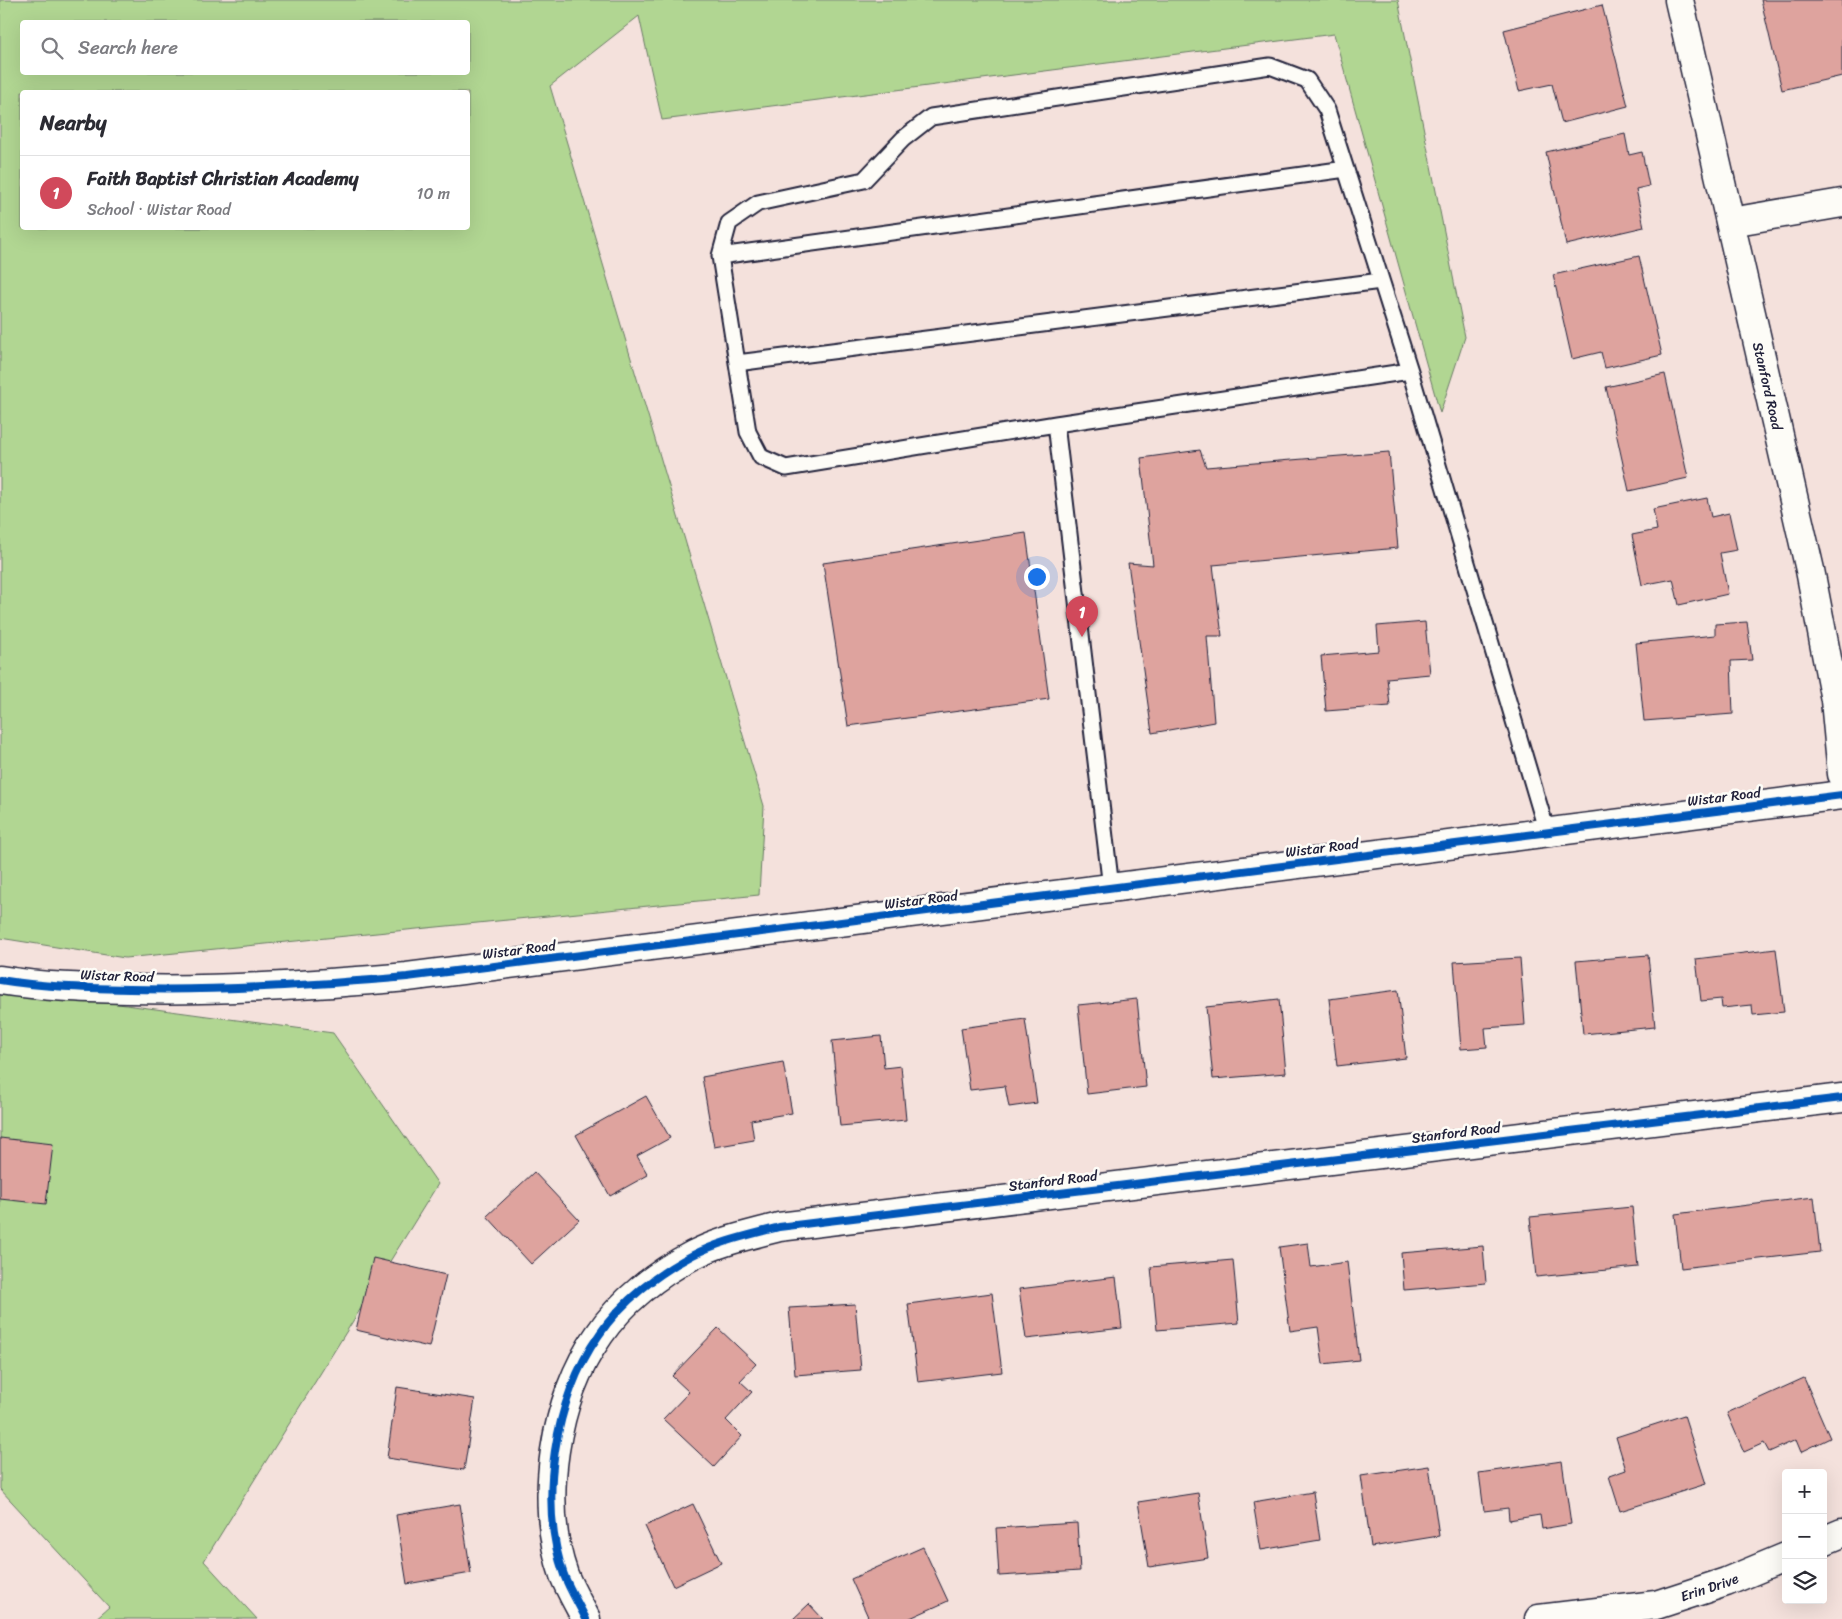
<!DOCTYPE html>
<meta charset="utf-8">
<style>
:root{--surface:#fff;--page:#f2f2f3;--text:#2b2b33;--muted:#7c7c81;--line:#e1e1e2;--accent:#d1495b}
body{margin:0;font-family:Sriracha,sans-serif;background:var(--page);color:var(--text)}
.controls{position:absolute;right:15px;bottom:15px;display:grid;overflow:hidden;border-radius:5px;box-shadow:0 5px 20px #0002}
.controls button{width:45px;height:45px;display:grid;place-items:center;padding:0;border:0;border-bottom:1px solid var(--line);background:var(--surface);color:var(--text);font:25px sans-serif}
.you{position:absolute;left:1036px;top:576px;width:18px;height:18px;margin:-12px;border:4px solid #fff;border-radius:50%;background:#1a73e8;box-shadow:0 0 0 8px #1a73e833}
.badge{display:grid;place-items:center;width:32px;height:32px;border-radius:50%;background:var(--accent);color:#fff;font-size:16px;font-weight:700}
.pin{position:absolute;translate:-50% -41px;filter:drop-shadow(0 1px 2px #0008)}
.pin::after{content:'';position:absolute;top:26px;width:18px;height:15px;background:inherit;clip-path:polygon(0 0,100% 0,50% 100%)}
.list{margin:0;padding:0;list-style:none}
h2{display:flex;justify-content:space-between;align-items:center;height:65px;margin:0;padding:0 20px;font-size:21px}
h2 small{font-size:16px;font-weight:400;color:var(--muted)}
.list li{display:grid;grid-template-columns:32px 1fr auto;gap:15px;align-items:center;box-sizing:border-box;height:75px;padding:0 20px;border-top:1px solid var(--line)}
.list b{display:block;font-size:19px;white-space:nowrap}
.list p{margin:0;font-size:16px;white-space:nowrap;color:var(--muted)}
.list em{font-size:16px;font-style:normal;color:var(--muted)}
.icon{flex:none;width:28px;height:28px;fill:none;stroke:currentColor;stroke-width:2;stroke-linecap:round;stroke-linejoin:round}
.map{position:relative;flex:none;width:1842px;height:1619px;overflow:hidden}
.search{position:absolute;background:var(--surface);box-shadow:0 5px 20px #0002;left:20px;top:20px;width:450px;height:55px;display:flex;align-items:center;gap:12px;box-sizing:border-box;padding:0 18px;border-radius:5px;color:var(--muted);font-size:19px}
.panel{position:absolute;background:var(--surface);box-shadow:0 5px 20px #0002;left:20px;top:90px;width:450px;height:140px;border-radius:5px}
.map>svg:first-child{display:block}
.green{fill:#b1d692;stroke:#6a7c66;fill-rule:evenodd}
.building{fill:#dea39e;stroke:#22223b}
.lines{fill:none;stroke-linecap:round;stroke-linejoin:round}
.service-casing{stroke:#22223b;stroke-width:19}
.minor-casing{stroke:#22223b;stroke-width:31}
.service{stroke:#fdfcf7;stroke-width:15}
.minor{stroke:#fdfcf7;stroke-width:28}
.cycleway-casing{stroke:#fdfcf7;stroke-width:11}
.cycleway{stroke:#0057b8;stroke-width:8}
.labels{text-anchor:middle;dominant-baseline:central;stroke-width:5;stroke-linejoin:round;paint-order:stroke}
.street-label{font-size:14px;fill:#22223b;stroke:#fdfcf7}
</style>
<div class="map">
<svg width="1842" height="1619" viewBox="0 0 1842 1619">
<rect width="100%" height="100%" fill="#f4e1dc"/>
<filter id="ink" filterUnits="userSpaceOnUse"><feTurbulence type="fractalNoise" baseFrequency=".02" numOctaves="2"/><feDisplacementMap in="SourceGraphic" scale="10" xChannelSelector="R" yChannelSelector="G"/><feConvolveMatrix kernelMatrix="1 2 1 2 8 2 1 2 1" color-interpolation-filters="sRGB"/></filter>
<g filter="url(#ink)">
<path class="green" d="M0,0H1398L1465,337L1440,413L1334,34L662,120L639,16L550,86L764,806L759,895L125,958L0,938ZM468,22V72H22V22ZM468,92V228H22V92Z
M0,988L333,1033L438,1184L204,1561L257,1619H95L109,1607L0,1489Z"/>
<path class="building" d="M1761,0H1842V76L1782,90Z
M1602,5L1628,106L1562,123L1552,84L1519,91L1504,30Z
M1625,134L1629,155L1642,152L1649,186L1636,189L1644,227L1566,245L1546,152Z
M1639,256L1662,355L1605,368L1601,352L1572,359L1553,275Z
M1665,374L1688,478L1629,491L1606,387Z
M1200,450L1206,467L1389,452L1398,548L1213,565L1222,636H1207L1214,722L1152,733L1128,563L1153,565L1141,458Z
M1707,498L1711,517L1729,513L1737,550L1720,553L1728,594L1679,605L1673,579L1642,585L1632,535L1657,530L1653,509Z
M1026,533L1049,699L848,726L823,563Z
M1425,622L1430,674L1387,678L1390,706L1326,711L1321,656L1379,651L1377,626Z
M1747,622L1752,660L1731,661L1733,714L1644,721L1636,643L1715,635V624Z
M1776,949L1784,1012L1753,1015L1752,1005L1722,1008L1721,999L1701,1001L1696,959Z
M1648,955L1655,1027L1583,1034L1576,961Z
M1520,958L1525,1025L1485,1028L1487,1047L1461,1049L1454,962Z
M1398,990L1406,1058L1337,1066L1329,999Z
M1137,999L1146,1087L1087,1094L1078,1005Z
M1279,999L1286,1073L1213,1079L1206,1007Z
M1025,1019L1037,1103L1009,1107L1005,1086L970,1090L961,1028Z
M881,1036L884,1068L901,1066L906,1120L840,1126L832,1041Z
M783,1062L792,1113L751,1120L754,1140L714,1147L702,1077Z
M646,1096L670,1138L637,1156L648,1175L610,1196L576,1135Z
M0,1138L53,1144L46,1204L0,1199Z
M534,1172L579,1220L531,1264L487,1216Z
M1814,1197L1820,1252L1681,1268L1675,1214Z
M1632,1207L1638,1267L1536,1277L1530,1217Z
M1308,1243L1311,1267L1347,1262L1359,1360L1323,1364L1318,1327L1290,1331L1279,1247Z
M1483,1246L1486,1283L1404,1290L1401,1253Z
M373,1258L446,1275L429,1347L356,1330Z
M1233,1260L1239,1323L1157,1330L1151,1267Z
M1116,1277L1122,1328L1026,1339L1019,1289Z
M992,1293L1002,1372L918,1382L908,1304Z
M855,1304L861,1370L795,1375L789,1308Z
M718,1328L756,1364L740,1381L752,1392L726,1420L742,1436L714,1467L663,1419L689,1392L672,1376Z
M1804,1378L1830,1438L1801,1452L1796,1440L1769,1452L1764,1443L1744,1452L1727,1413Z
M397,1387L475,1399L464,1470L387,1458Z
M1684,1415L1706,1484L1620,1511L1609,1476L1626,1470L1616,1437Z
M1562,1461L1571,1524L1542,1529L1540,1515L1509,1520L1508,1508L1484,1511L1479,1473Z
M1429,1466L1439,1536L1371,1547L1361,1476Z
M1313,1492L1320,1540L1261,1550L1253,1502Z
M1198,1493L1208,1558L1149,1567L1138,1502Z
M460,1504L471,1573L407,1584L396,1515Z
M693,1504L721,1563L673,1586L645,1526Z
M1077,1523L1080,1571L999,1576L996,1528Z
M923,1547L948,1601L908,1619H869L851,1579Z
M809,1604L823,1619H793Z"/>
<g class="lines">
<g class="service-casing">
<path id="service" d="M720,256L1346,169
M737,363L1381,281
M1410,371L1056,424L786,468L761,457L748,432L720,256L729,223L758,203L864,180L903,139L931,117L1270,66L1307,80L1327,110L1410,371L1547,832
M1056,424L1111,888"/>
</g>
<g class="minor-casing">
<g id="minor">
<path id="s1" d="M1679,0L1810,570L1835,700L1842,774"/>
<path d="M1731,222L1842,203"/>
<path d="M0,980C42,987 86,988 129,989C223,991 314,985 407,977L1842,795"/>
<path d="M1823,1541L1842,1533"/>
<path d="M586,1619C579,1605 570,1590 564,1575C538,1502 554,1398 599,1335C621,1302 658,1273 693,1255C720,1241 750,1235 779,1227L1842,1098"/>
<path id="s2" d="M1539,1619L1656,1605L1726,1582L1786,1557"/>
</g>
</g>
<use href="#service" class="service"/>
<use href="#minor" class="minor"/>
<g class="cycleway-casing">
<path id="cycleway" d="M0,980C42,987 86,988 129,989C223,991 314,985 407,977L1842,795
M586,1619C579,1605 570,1590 564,1575C538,1502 554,1398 599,1335C621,1302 658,1273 693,1255C720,1241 750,1235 779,1227L1842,1098"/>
</g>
<use href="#cycleway" class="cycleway"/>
</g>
</g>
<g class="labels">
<g class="street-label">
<text stroke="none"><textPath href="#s1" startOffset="396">Stanford Road</textPath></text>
<text transform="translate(1724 797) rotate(-7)">Wistar Road</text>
<text transform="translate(1322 848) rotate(-7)">Wistar Road</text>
<text transform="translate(921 900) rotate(-7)">Wistar Road</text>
<text transform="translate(519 950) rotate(-7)">Wistar Road</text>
<text transform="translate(117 976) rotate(2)">Wistar Road</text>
<text transform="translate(1456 1133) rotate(-7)">Stanford Road</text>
<text transform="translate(1053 1181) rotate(-7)">Stanford Road</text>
<text stroke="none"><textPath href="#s2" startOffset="174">Erin Drive</textPath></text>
</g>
</g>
</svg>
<div class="controls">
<button>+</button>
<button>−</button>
<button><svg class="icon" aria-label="layers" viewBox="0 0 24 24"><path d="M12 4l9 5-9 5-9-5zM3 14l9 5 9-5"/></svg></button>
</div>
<div class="you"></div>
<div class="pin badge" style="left:1082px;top:637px">1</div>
<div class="search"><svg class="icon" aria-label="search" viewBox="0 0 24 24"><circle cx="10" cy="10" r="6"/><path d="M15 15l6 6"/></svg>Search here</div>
<section class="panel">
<h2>Nearby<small></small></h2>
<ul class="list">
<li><span class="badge">1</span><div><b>Faith Baptist Christian Academy</b><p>School · Wistar Road</p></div><em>10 m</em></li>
</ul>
</section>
</div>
